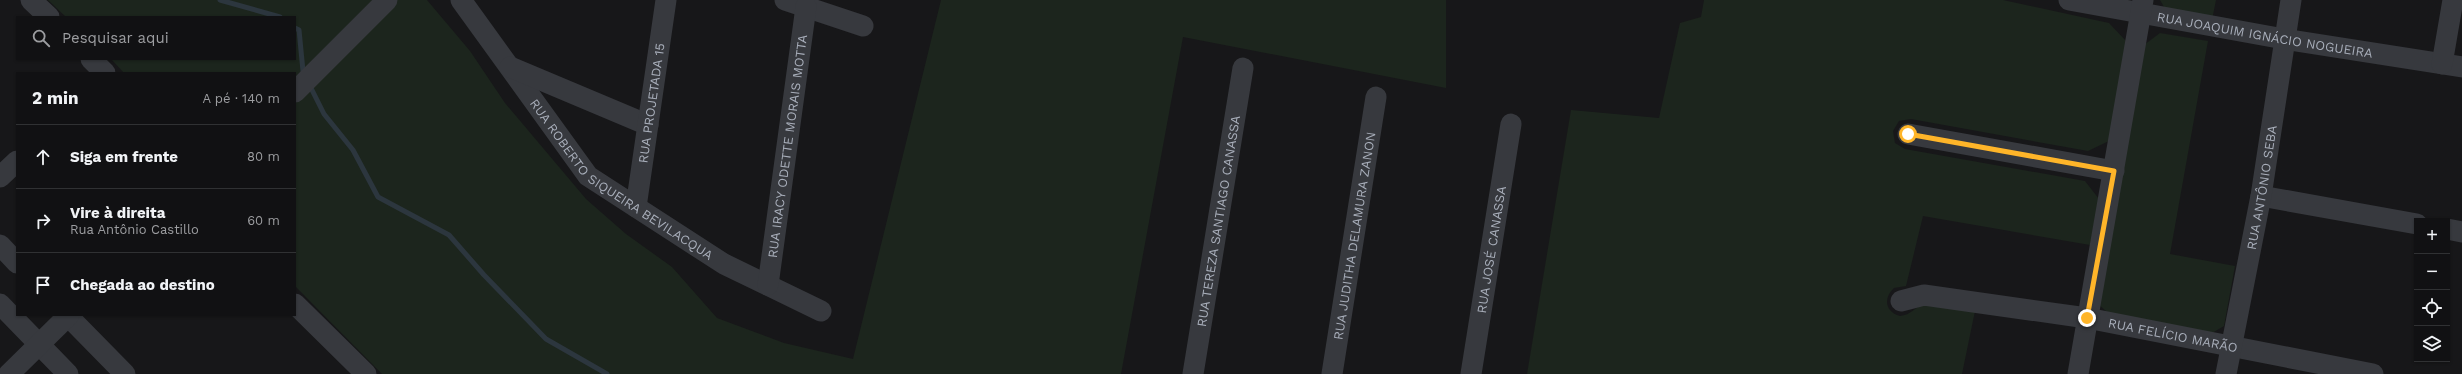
<!DOCTYPE html>
<html lang="pt">
<meta charset="utf-8">
<style>
:root{--surface:#111113;--page:#1e1f21;--text:#f1f3f6;--muted:#9c9da0;--line:#303133}
body{margin:0;font-family:"Work Sans",sans-serif;background:var(--page);color:var(--text)}
.controls{position:absolute;right:12px;bottom:12px;display:grid;overflow:hidden;border-radius:0px;box-shadow:0 1px 3px #0004}
.controls button{width:36px;height:36px;display:grid;place-items:center;padding:0;border:0;border-bottom:1px solid var(--line);background:var(--surface);color:var(--text);font:20px sans-serif}
.stop{position:absolute;width:12px;height:12px;margin:-9px;border:3px solid #ffb529;border-radius:50%;background:#fff}
.stop.end{background:#ffb529;border-color:#fff;box-shadow:0 1px 4px #0008}
.list{margin:0;padding:0;list-style:none}
h2{display:flex;justify-content:space-between;align-items:center;height:52px;margin:0;padding:0 16px;font-size:17px}
h2 small{font-size:13px;font-weight:400;color:var(--muted)}
.list li{display:grid;grid-template-columns:26px 1fr auto;gap:12px;align-items:center;box-sizing:border-box;height:64px;padding:0 16px;border-top:1px solid var(--line)}
.list b{display:block;font-size:15px;white-space:nowrap}
.list p{margin:0;font-size:13px;white-space:nowrap;color:var(--muted)}
.list em{font-size:13px;font-style:normal;color:var(--muted)}
.icon{flex:none;width:22px;height:22px;fill:none;stroke:currentColor;stroke-width:2;stroke-linecap:round;stroke-linejoin:round}
.map{position:relative;flex:none;width:2462px;height:374px;overflow:hidden}
.search{position:absolute;background:var(--surface);box-shadow:0 1px 3px #0004;left:16px;top:16px;width:280px;height:44px;display:flex;align-items:center;gap:10px;box-sizing:border-box;padding:0 14px;border-radius:0px;color:var(--muted);font-size:15px}
.panel{position:absolute;background:var(--surface);box-shadow:0 1px 3px #0004;left:16px;top:72px;width:280px;height:244px;border-radius:0px}
.map>svg:first-child{display:block}
.green{fill:#1c251d}
.lines{fill:none;stroke-linecap:round;stroke-linejoin:round}
.stream{stroke:#2c363e;stroke-width:5}
.minor{stroke:#37393e;stroke-width:21}
.route{stroke:#ffb529;stroke-width:5}
.labels{text-anchor:middle;dominant-baseline:central;stroke-width:3;stroke-linejoin:round;paint-order:stroke}
.street-label{font-size:13px;fill:#a8aeba;stroke:#121214}
</style>
<div class="map">
<svg width="2462" height="374" viewBox="0 0 2462 374">
<rect width="100%" height="100%" fill="#171719"/>
<path class="green" d="M48,0H427L470,51L505,103L586,199L626,234L672,267L717,318L784,343L853,359L941,0H1446V88L1183,37L1121,374H382L295,286V73H124L111,59H295V17H66Z
M1704,0H2003L2109,23L2126,41L2109,141L2088,151L1911,119L1899,121L1893,131L1895,143L1905,149L2085,181L2099,199L2090,245L1923,216L1906,286L1894,288C1883,298 1885,312 1900,316C1911,315 1915,307 1925,304C1935,301 1963,309 1975,311L1962,374H1527L1571,110L1659,118L1680,23L1701,17Z
M2160,0H2216L2212,20L2167,12Z
M2160,33L2208,41L2170,254L2235,266L2224,326L2212,333L2107,312L2098,304L2144,45Z"/>
<g class="lines">
<path class="stream" d="M220,0L280,17
M295,28L299,30L303,71
M310,86L324,114L353,150L378,197L449,235L484,275L546,339L607,374"/>
<g class="minor">
<path d="M31,0L49,17"/>
<path id="s1" d="M461,0L588,176L724,264L821,311"/>
<path d="M785,0L863,26"/>
<path id="s2" d="M2069,0L2284,39L2462,67"/>
<path d="M91,59L105,73"/>
<path d="M2442,64L2453,0"/>
<path d="M510,67L648,125"/>
<path d="M295,92L387,0"/>
<path d="M1908,134L2114,171"/>
<path d="M0,177L17,161"/>
<path d="M2261,196L2417,224"/>
<path id="s3" d="M636,207L666,0"/>
<path d="M2447,229L2462,232"/>
<path d="M0,245L17,263"/>
<path id="s4" d="M768,285L806,7"/>
<path id="s5" d="M1901,301L1924,295L2087,318L2373,374"/>
<path d="M0,304L68,374"/>
<path d="M295,304L366,374"/>
<path d="M67,315L125,374"/>
<path d="M9,374L69,315"/>
<path id="s6" d="M1193,374L1243,68"/>
<path id="s7" d="M1332,374L1376,97"/>
<path id="s8" d="M1471,374L1511,124"/>
<path d="M2078,374L2143,0"/>
<path id="s9" d="M2226,374L2261,196L2291,0"/>
</g>
</g>
<g class="lines">
<path class="route" d="M1908,134L2114,171L2087,318"/>
</g>
<g class="labels">
<g class="street-label">
<text stroke="none"><textPath href="#s2" startOffset="199">RUA JOAQUIM IGNÁCIO NOGUEIRA</textPath></text>
<text stroke="none"><textPath href="#s3" startOffset="105">RUA PROJETADA 15</textPath></text>
<text stroke="none"><textPath href="#s4" startOffset="140">RUA IRACY ODETTE MORAIS MOTTA</textPath></text>
<text stroke="none"><textPath href="#s1" startOffset="244">RUA ROBERTO SIQUEIRA BEVILACQUA</textPath></text>
<text stroke="none"><textPath href="#s9" startOffset="190">RUA ANTÔNIO SEBA</textPath></text>
<text stroke="none"><textPath href="#s6" startOffset="155">RUA TEREZA SANTIAGO CANASSA</textPath></text>
<text stroke="none"><textPath href="#s7" startOffset="140">RUA JUDITHA DELAMURA ZANON</textPath></text>
<text stroke="none"><textPath href="#s8" startOffset="126">RUA JOSÉ CANASSA</textPath></text>
<text stroke="none"><textPath href="#s5" startOffset="276">RUA FELÍCIO MARÃO</textPath></text>
</g>
</g>
</svg>
<div class="controls">
<button>+</button>
<button>−</button>
<button><svg class="icon" aria-label="locate" viewBox="0 0 24 24"><circle cx="12" cy="12" r="6"/><path d="M12 2v4M12 18v4M2 12h4M18 12h4"/></svg></button>
<button><svg class="icon" aria-label="layers" viewBox="0 0 24 24"><path d="M12 4l9 5-9 5-9-5zM3 14l9 5 9-5"/></svg></button>
</div>
<div class="stop" style="left:1908px;top:134px"></div>
<div class="stop end" style="left:2087px;top:318px"></div>
<div class="search"><svg class="icon" aria-label="search" viewBox="0 0 24 24"><circle cx="10" cy="10" r="6"/><path d="M15 15l6 6"/></svg>Pesquisar aqui</div>
<section class="panel">
<h2>2 min<small>A pé · 140 m</small></h2>
<ul class="list">
<li><svg class="icon" aria-label="ahead" viewBox="0 0 24 24"><path d="M12 20V5M6 11l6-6 6 6"/></svg><div><b>Siga em frente</b></div><em>80 m</em></li>
<li><svg class="icon" aria-label="right" viewBox="0 0 24 24"><path d="M7 20v-9h11M14 6l5 5-5 5"/></svg><div><b>Vire à direita</b><p>Rua Antônio Castillo</p></div><em>60 m</em></li>
<li><svg class="icon" aria-label="arrive" viewBox="0 0 24 24"><path d="M6 21V4h12l-3 4 3 4H6"/></svg><div><b>Chegada ao destino</b></div></li>
</ul>
</section>
</div>
